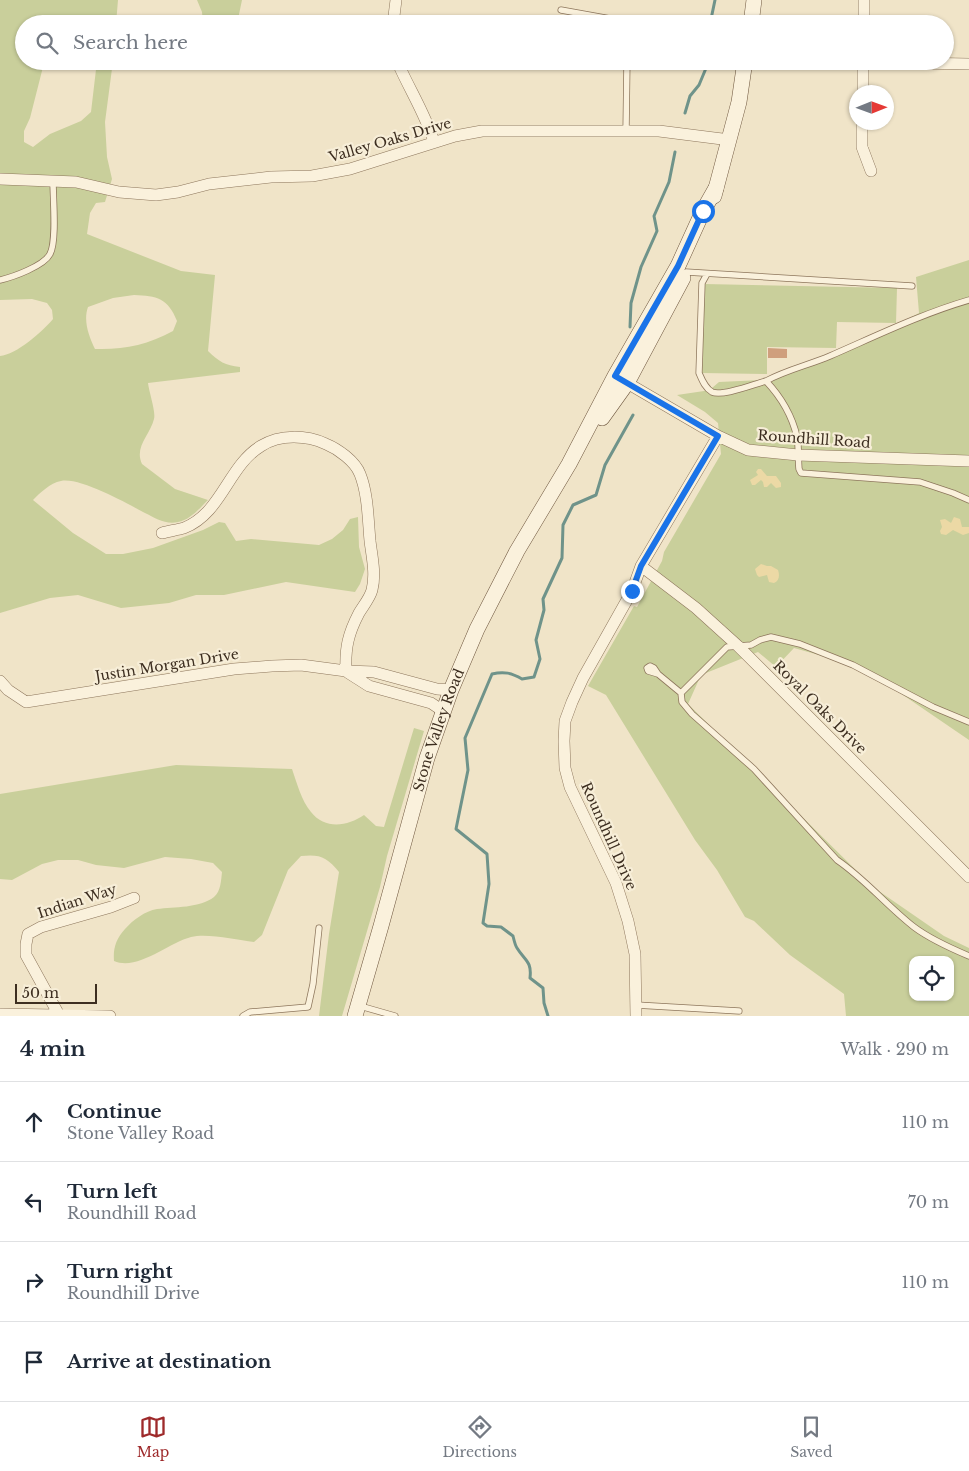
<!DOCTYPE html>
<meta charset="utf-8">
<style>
:root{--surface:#fff;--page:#f2f2f3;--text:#1f2937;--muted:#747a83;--line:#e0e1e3;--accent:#9e2a2b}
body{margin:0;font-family:"Libre Baskerville",serif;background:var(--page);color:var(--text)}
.controls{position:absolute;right:15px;bottom:15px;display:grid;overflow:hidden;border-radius:10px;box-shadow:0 1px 4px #0004}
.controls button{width:45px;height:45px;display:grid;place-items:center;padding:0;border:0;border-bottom:1px solid var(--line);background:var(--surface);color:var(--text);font:25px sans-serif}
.compass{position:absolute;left:849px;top:85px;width:45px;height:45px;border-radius:50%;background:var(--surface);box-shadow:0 1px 4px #0004;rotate:89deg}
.scale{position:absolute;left:15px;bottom:12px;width:82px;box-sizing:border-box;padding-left:5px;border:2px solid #3d2e20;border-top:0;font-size:14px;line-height:18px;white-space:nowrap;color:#3d2e20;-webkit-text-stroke:4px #f7eed8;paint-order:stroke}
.stop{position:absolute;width:15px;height:15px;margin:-11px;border:4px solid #1a73e8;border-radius:50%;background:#fff}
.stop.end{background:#1a73e8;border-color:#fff;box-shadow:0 1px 5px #0008}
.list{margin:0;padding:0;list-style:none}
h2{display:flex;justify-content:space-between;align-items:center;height:65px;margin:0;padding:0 20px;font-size:21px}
h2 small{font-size:16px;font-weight:400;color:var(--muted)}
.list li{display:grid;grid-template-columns:32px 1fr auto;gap:15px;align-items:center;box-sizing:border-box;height:80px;padding:0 20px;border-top:1px solid var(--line)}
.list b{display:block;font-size:19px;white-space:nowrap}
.list p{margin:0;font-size:16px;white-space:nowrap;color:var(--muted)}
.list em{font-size:16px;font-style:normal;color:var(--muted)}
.icon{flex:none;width:28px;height:28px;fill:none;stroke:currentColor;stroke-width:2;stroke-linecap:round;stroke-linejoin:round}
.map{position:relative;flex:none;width:969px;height:1016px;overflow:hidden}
.search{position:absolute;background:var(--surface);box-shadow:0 1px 4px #0004;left:15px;right:15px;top:15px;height:55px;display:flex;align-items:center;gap:12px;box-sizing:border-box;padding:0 18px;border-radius:28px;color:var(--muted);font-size:19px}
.sheet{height:385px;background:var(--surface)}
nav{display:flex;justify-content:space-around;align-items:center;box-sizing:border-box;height:70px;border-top:1px solid var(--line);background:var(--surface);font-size:14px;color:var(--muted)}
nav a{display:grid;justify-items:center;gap:2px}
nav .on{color:var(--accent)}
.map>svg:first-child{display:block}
.green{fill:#c9cf9b;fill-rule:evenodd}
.sand{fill:#ecd9a5}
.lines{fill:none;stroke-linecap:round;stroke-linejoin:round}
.stream{stroke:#6f938a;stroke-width:3}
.building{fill:#cf9f7d}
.lane-casing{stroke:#8d765c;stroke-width:7}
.street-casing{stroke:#8d765c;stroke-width:12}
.secondary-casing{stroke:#6f573f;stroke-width:16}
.lane{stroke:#faf1dc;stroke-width:5.5}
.street{stroke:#faf1dc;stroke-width:11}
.secondary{stroke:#faf1dc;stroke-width:15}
.route{stroke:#1a73e8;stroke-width:6}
.labels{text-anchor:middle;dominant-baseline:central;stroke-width:4.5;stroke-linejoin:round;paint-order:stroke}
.street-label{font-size:14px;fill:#3d2e20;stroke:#f7eed8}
</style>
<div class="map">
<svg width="969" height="1016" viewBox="0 0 969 1016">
<rect width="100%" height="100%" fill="#f0e4c8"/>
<path class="green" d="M0,0H118L116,24H24V61H46L43,67L30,118L24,131V142L33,147L50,134L81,121L91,112L97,61H113L105,122L107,157L112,179L105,202L96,203L90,213L87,234L181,271L215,275L208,351C219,362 225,365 240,367V372L148,383C149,392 156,412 154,419C150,435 134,447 142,464L175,489L208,500C200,508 190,520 178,522C166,525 155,518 145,513C128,504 80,477 61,481C50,483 40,493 33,500L73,533L106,554H123L153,548L203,530L219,522L225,523L236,541L251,539L319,545L332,539L343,530L350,519L358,517L359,547L365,569L360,584L355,592L286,582L224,595H196L169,603L121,608L78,595L50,598L0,613V356C16,355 43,331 53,319L52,310L47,303L32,299L0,300ZM134,295C157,296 168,298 177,321L173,331C147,345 123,350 95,349C89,336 83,321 88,307L113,298Z
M197,0H242L237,24H203L202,12Z
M969,260V740L862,667L794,648L776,667L758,652L701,675L688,704L873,887L944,936L969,948V1016H846L844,994L790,955L754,921L745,917L717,870L695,840L606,695L588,686L634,606L637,607L662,561L664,552L721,454L718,423L705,412L677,395L704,391L712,388L719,382L762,380L881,333L919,313L916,277ZM913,960H950V997H913Z
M704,284L897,288L896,323L837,322L836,348L767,347V374L702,373Z
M414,728L424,731L387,856L380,887L342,1016H319L329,934L339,872C327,857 320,854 301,856L288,870L262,935L254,942C236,940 208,933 191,937C168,943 138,971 114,961C113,948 116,939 125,929C133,920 145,911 157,909C174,907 200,908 214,897C221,891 221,880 222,872L213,863L191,859L165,857L124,868L96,865L78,860H58L42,864L12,880L0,879V794L176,765L292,769C297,783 301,800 311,812C325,830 348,826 364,815L376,826L384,827Z"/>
<path class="sand" d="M758,469H761L767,476H776L781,483V487L776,488L771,483L767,487H764L763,482L761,480L755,485H752L750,480L758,475L756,472Z
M954,517L960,519L962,527H969V533L963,535L953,530L946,535L941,534L940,531L942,527L940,520L945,519L951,523Z
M761,564L767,566H771L778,570C780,576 779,581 774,583L769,582L767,575L759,577L757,575L755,569Z"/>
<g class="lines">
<path class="stream" d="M710,24L715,0
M685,113L690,96L699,85L709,61
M630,327L631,303L641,267L657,231L654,216L669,182L675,152
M548,1016L544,1003L543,988L530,978C532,961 525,961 517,948C515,945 514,940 513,936L501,927L487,926L483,923L489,884L487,854L456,829L468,770L465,738L492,674C504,671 512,673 522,679L534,677L540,659L536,640L544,610L543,599L562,558L563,525L573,505L596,495L605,465L633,415"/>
</g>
<path class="building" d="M768,348L787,349V358H768Z"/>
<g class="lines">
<g class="lane-casing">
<path id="lane" d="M561,10L622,21L624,24
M626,131L627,61
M686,272L912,286
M707,274L702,283L699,373C702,380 705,388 712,392C722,397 754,384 766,381
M0,280C13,277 44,266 50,254C57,241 53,198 53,181
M969,300C921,314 876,336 830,356C809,365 786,370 766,381C781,397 792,415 797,437C799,447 798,459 799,469L801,473L920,482L953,493L969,500
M658,674L648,671L647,668L650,666L654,668L658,674L681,693L727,647L751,645L760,640L771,637L800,644L853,665L933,707L969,722
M681,693L682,702L692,714L754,769L837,860C865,879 887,906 914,927C930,939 950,948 969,956
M636,1005L739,1011
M360,1006L395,1016
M243,1016L250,1012L308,1007L313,984L319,928"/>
</g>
<g class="street-casing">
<path id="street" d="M393,24L396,0
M864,24V0
M397,61C409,89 425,113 434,142
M863,62L969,64
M863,92V61
M862,122V147L871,171
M0,179L76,182L119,192L156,195L178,192L209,184L271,177L312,176L350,169L455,136L482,131H659L730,140
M622,380L718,436L748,450L798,455L969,461
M162,533C169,531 177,530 184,528C222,513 228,466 261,446C280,434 306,435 326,444C338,449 355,461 360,474C368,494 368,519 370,541C372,557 376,574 372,590C370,598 363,606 359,613C348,634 345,648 346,671
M641,566L696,608L738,646L969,877
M347,672L369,686L431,703L443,711
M0,681L8,690L26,702L234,669L272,666L301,665L346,671L374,672L437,689L451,690
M0,1014L110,1016
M59,1015L26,955V944L28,934L41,927L111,907L134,898
M636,1016L635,954L628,921L616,883L570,787L565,768L564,741L565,721L572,702L583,678L632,591L641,566L718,436"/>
</g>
<g class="secondary-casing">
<g id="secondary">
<path d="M751,24L754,0"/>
<path d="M714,196L739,102L745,61"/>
<path d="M602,418L627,383L683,278"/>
<path id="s1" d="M355,1016L381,926L427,758L451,690L477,629L517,551L569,464L615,376L678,266L703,211L716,188"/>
</g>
</g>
<use href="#lane" class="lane"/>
<use href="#street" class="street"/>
<use href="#secondary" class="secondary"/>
</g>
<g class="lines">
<path class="route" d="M632,591L641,566L718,436L615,376L678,266L703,211"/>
</g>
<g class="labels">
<g class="street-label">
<text transform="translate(390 140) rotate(-16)">Valley Oaks Drive</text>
<text transform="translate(814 439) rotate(4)">Roundhill Road</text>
<text transform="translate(167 665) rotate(-9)">Justin Morgan Drive</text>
<text transform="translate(820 707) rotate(45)">Royal Oaks Drive</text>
<text stroke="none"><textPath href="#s1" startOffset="298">Stone Valley Road</textPath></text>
<text transform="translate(609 836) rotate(66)">Roundhill Drive</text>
<text transform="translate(77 901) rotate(-18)">Indian Way</text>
</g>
</g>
</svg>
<div class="controls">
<button><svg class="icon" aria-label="locate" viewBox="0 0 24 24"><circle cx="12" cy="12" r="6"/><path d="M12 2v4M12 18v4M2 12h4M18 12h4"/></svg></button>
</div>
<svg class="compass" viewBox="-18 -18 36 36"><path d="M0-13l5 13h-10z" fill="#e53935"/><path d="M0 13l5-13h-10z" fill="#747a83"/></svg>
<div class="scale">50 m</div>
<div class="stop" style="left:703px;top:211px"></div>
<div class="stop end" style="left:632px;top:591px"></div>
<div class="search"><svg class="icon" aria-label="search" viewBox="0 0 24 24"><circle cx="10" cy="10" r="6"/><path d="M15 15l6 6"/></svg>Search here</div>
</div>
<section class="sheet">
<h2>4 min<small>Walk · 290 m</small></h2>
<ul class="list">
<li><svg class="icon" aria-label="ahead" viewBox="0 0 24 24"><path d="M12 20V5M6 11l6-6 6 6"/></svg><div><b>Continue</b><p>Stone Valley Road</p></div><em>110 m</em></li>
<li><svg class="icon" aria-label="left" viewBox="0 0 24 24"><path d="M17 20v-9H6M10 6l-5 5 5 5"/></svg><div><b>Turn left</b><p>Roundhill Road</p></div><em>70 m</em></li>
<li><svg class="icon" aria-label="right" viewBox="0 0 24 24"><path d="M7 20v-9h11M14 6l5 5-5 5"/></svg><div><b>Turn right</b><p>Roundhill Drive</p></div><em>110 m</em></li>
<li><svg class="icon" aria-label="arrive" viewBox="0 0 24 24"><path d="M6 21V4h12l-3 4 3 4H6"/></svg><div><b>Arrive at destination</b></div></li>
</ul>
</section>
<nav>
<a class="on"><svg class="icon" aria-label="map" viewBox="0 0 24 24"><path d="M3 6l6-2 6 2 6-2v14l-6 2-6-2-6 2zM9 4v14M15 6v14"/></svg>Map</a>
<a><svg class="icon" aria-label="directions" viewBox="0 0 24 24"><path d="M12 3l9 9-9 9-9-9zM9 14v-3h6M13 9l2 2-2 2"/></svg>Directions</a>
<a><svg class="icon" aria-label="saved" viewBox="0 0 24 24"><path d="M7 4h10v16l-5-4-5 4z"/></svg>Saved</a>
</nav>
